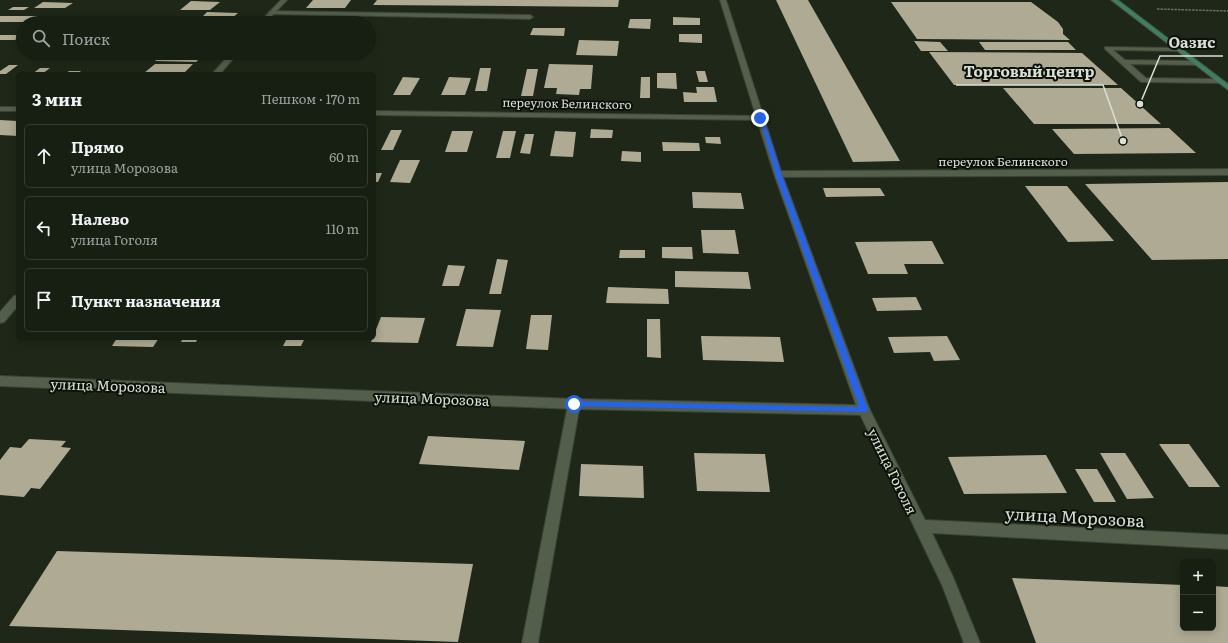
<!DOCTYPE html>
<html lang="ru">
<meta charset="utf-8">
<style>
:root{--surface:#171e12;--page:#20271b;--text:#f1f3f6;--muted:#9ea29f;--line:#363c32}
body{margin:0;font-family:Literata,serif;background:var(--page);color:var(--text)}
.controls{position:absolute;right:12px;bottom:12px;display:grid;overflow:hidden;border-radius:6px;box-shadow:0 2px 10px #0003}
.controls button{width:36px;height:36px;display:grid;place-items:center;padding:0;border:0;border-bottom:1px solid var(--line);background:var(--surface);color:var(--text);font:20px sans-serif}
.stop{position:absolute;width:12px;height:12px;margin:-9px;border:3px solid #2563eb;border-radius:50%;background:#fff}
.stop.end{background:#2563eb;border-color:#fff;box-shadow:0 1px 4px #0008}
.list{margin:0;padding:0;list-style:none}
h2{display:flex;justify-content:space-between;align-items:center;height:52px;margin:0;padding:0 16px;font-size:17px}
h2 small{font-size:13px;font-weight:400;color:var(--muted)}
.list li{display:grid;grid-template-columns:26px 1fr auto;gap:12px;align-items:center;box-sizing:border-box;height:64px;margin:0 8px 8px;padding:0 8px;border:1px solid var(--line);border-radius:6px}
.list b{display:block;font-size:15px;white-space:nowrap}
.list p{margin:0;font-size:13px;white-space:nowrap;color:var(--muted)}
.list em{font-size:13px;font-style:normal;color:var(--muted)}
.icon{flex:none;width:22px;height:22px;fill:none;stroke:currentColor;stroke-width:2;stroke-linecap:round;stroke-linejoin:round}
.map{position:relative;flex:none;width:1228px;height:643px;overflow:hidden}
.search{position:absolute;background:var(--surface);box-shadow:0 2px 10px #0003;left:16px;top:16px;width:360px;height:44px;display:flex;align-items:center;gap:10px;box-sizing:border-box;padding:0 14px;border-radius:22px;color:var(--muted);font-size:15px}
.panel{position:absolute;background:var(--surface);box-shadow:0 2px 10px #0003;left:16px;top:72px;width:360px;height:268px;border-radius:6px}
.map>svg:first-child{display:block}
.building{fill:#aeaa93}
.lines{fill:none;stroke-linecap:round;stroke-linejoin:round}
.service-casing{stroke:#3b4336;stroke-width:2}
.minor-casing{stroke:#3b4336;stroke-width:2}
.tertiary-casing{stroke:#3b4336;stroke-width:2}
.secondary-casing{stroke:#3b4336;stroke-width:2}
.path{stroke:#687063;stroke-width:1.5;stroke-dasharray:2.5 1;stroke-linecap:butt}
.service{fill:#535e4b;fill-rule:evenodd}
.minor{fill:#535e4b;fill-rule:evenodd}
.tertiary{fill:#535e4b;fill-rule:evenodd}
.secondary{fill:#407d61;fill-rule:evenodd}
.route{fill:#2563eb}
.labels{text-anchor:middle;dominant-baseline:central;stroke-width:4;stroke-linejoin:round;paint-order:stroke}
.far-street-label{font-size:12px;fill:#dae0d6;stroke:#0b1008}
.street-label{font-size:14px;fill:#dae0d6;stroke:#0b1008}
.near-street-label{font-size:17px;fill:#dae0d6;stroke:#0b1008}
.leader{fill:none;stroke:#dae0d6;stroke-width:1.5}
.callout-dot{fill:#dae0d6;stroke:#0b1008;stroke-width:1.5}
.callout-label{font-size:15px;text-anchor:middle;font-weight:bold;fill:#dae0d6;stroke:#0b1008;stroke-width:4;stroke-linejoin:round;paint-order:stroke}
</style>
<div class="map">
<svg width="1228" height="643" viewBox="0 0 1228 643">
<rect width="100%" height="100%" fill="#1f2818"/>
<path class="building" d="M313,0H351L345,8H306Z
M377,0H619L618,7L373,5Z
M776,0H808L900,161L853,162Z
M191,1L220,2L210,10H180Z
M43,2L73,3L65,8H34Z
M891,2H1031L1058,22L1063,29V34L1070,40L917,39Z
M13,7H29L24,10H8Z
M207,12L238,13L231,19H200Z
M0,16H48L40,22H0Z
M673,17L700,18V25H673Z
M630,19H651L650,29L628,28Z
M533,28H565L564,36L530,35Z
M679,34H702V43L679,42Z
M0,35H22L15,40H0Z
M579,40L619,41L617,56L576,55Z
M914,41L940,42L948,51H921Z
M979,42H1068L1076,50H985Z
M929,52L1082,53L1118,85H954Z
M164,53H205L196,62L155,61Z
M266,53H290L288,55H264Z
M300,53H315L310,58L296,57Z
M155,64H193L183,74L144,73Z
M549,64L593,65L591,89H580L579,95L556,94L557,88H544Z
M9,65H18L6,74H0V71Z
M40,68H50L42,74H32Z
M480,68H491L487,91H475Z
M527,69H538L533,96H521Z
M69,71H81L77,74H65Z
M696,71H705L708,82H699Z
M657,73H676L677,89L657,88Z
M403,77L420,78L410,95H393Z
M449,77L471,78L465,95H441Z
M641,77H650V98H640Z
M696,87H714L717,102H684L683,92L697,93Z
M1003,88H1121L1161,124H1034Z
M0,120L18,121V136L0,135Z
M1169,128L1196,153L1074,154L1052,129Z
M591,129L613,130L612,138H590Z
M391,130H402L393,150H381Z
M452,131H473L467,152H445Z
M503,131H516L510,158H496Z
M555,131L576,132L573,157L550,156Z
M525,134H534L530,154L520,153Z
M705,137H720L721,144L706,143Z
M662,142L699,143L700,151H663Z
M622,151L641,152V162L621,161Z
M400,160H420L410,183L390,182Z
M374,173H382L378,182H374Z
M1228,182V259L1152,260L1085,184Z
M1025,186H1067L1114,241L1068,242Z
M823,188H880L885,196L826,197Z
M692,192L741,193L744,209L693,208Z
M701,230H735L739,254L703,253Z
M932,241L944,264H904L908,274H868L855,242Z
M662,247H692L693,259L662,258Z
M620,250H645V258H619Z
M497,259L508,260L501,294H489Z
M448,265L465,266L459,286H442Z
M675,271L748,272L751,289L675,287Z
M608,287L668,289L669,304L606,303Z
M916,297L922,310L877,311L872,298Z
M466,309L501,310L493,347L456,346Z
M531,315H552L548,350L526,349Z
M381,317L425,318L418,343L371,342Z
M647,319H660L661,358L647,357Z
M701,336L780,337L784,362L703,360Z
M947,336L960,360L934,361L930,352L894,353L888,337Z
M117,338H159L153,347L112,346Z
M183,338H198L196,342H181Z
M287,338H305L301,346H283Z
M428,436L525,441L519,470L419,464Z
M29,439L66,441L61,447L71,448L40,489L31,488L24,497L0,495V460L10,447L21,448Z
M1159,444H1189L1220,487H1189Z
M694,453L765,454L770,492L697,491Z
M1100,453H1125L1154,498L1127,499Z
M1046,455L1067,493L964,494L948,457Z
M581,464L643,466L644,498L579,496Z
M1075,469H1097L1116,502H1094Z
M57,551L473,564L458,642L9,626Z
M1012,578L1183,585V628H1213V586L1228,587V643H1036Z"/>
<g class="lines">
<g class="service-casing">
<path id="service" d="M271,11L530,15L533,17L530,19L269,14V12Z
M1105,47L1178,48V50L1176,51L1113,50L1125,60L1195,61L1198,63L1195,65L1130,64L1146,78L1218,79L1222,81L1218,83L1141,82L1105,49Z
M574,399L578,400L580,404L538,643H522L568,404L570,400Z"/>
</g>
<g class="minor-casing">
<path id="minor" d="M0,107H18V111H0Z
M374,111L760,116L764,118L760,120L374,115Z
M1228,169V175L778,177L774,174L778,171Z
M864,405L868,406L925,520L1228,535V549L932,533L953,577L980,643H964L942,585L858,410L860,406Z"/>
</g>
<g class="tertiary-casing">
<path id="tertiary" d="M281,0H287L265,23H259Z
M720,0H726L782,174L870,410L868,414L864,415L574,409L0,386V376L574,399L856,405L774,174Z
M231,53H238L220,74H212Z
M18,295V306L4,322L0,323V312L14,296Z"/>
</g>
<g class="secondary-casing">
<path id="secondary" d="M1111,0H1118L1228,84V90Z"/>
</g>
<path class="path" d="M1157,9L1228,11"/>
<use href="#service" class="service"/>
<use href="#minor" class="minor"/>
<use href="#tertiary" class="tertiary"/>
<use href="#secondary" class="secondary"/>
</g>
<path class="route" d="M759,117L763,118L781,174L868,410L866,412L571,406L570,404L574,401L859,407L775,174Z"/>
<g class="labels">
<g class="far-street-label">
<text transform="translate(567 103) rotate(1)">переулок Белинского</text>
<text x="1003" y="161">переулок Белинского</text>
</g>
<g class="street-label">
<text transform="translate(108 385) rotate(2)">улица Морозова</text>
<text transform="translate(432 398) rotate(2)">улица Морозова</text>
<text transform="translate(893 471) rotate(64)">улица Гоголя</text>
</g>
<g class="near-street-label">
<text transform="translate(1075 516) rotate(3)">улица Морозова</text>
</g>
</g>
<path class="leader" d="M1140 104L1160 56H1223M1123 141L1103 85H956"/>
<g class="callout-dot">
<circle cx="1140" cy="104" r="4"/>
<circle cx="1123" cy="141" r="4"/>
</g>
<g class="callout-label">
<text x="1192" y="48">Оазис</text>
<text x="1029" y="77">Торговый центр</text>
</g>
</svg>
<div class="controls">
<button>+</button>
<button>−</button>
</div>
<div class="stop" style="left:574px;top:404px"></div>
<div class="stop end" style="left:760px;top:118px"></div>
<div class="search"><svg class="icon" aria-label="search" viewBox="0 0 24 24"><circle cx="10" cy="10" r="6"/><path d="M15 15l6 6"/></svg>Поиск</div>
<section class="panel">
<h2>3 мин<small>Пешком · 170 m</small></h2>
<ul class="list">
<li><svg class="icon" aria-label="ahead" viewBox="0 0 24 24"><path d="M12 20V5M6 11l6-6 6 6"/></svg><div><b>Прямо</b><p>улица Морозова</p></div><em>60 m</em></li>
<li><svg class="icon" aria-label="left" viewBox="0 0 24 24"><path d="M17 20v-9H6M10 6l-5 5 5 5"/></svg><div><b>Налево</b><p>улица Гоголя</p></div><em>110 m</em></li>
<li><svg class="icon" aria-label="arrive" viewBox="0 0 24 24"><path d="M6 21V4h12l-3 4 3 4H6"/></svg><div><b>Пункт назначения</b></div></li>
</ul>
</section>
</div>
